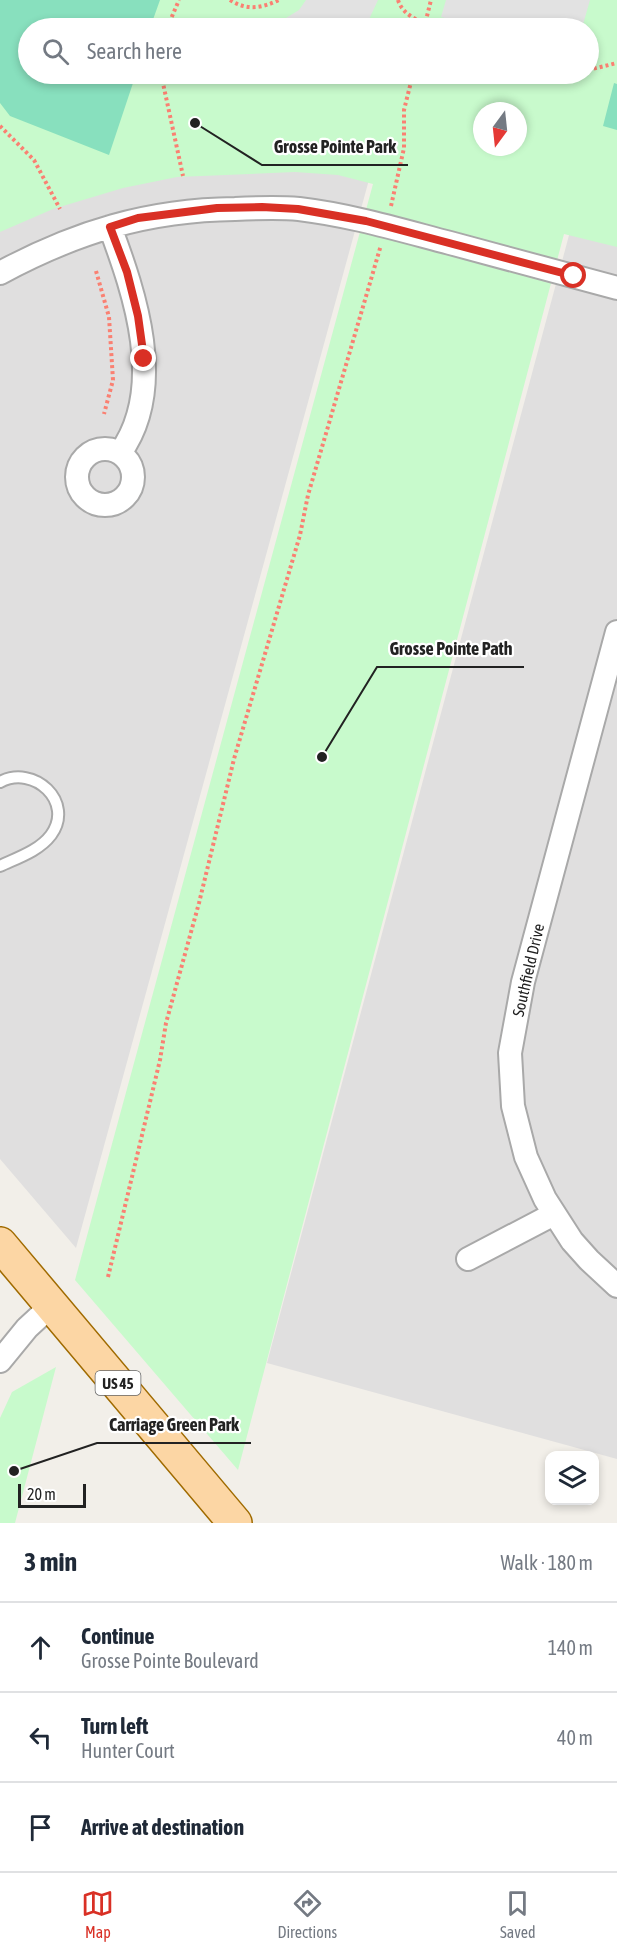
<!DOCTYPE html>
<meta charset="utf-8">
<style>
:root{--surface:#fff;--page:#f6f6f7;--text:#1f2937;--muted:#747a83;--line:#e0e1e3;--accent:#d93025}
body{margin:0;font-family:"Asap Condensed",sans-serif;background:var(--page);color:var(--text)}
.controls{position:absolute;right:18px;bottom:18px;display:grid;overflow:hidden;border-radius:12px;box-shadow:0 3px 9px #0003}
.controls button{width:54px;height:54px;display:grid;place-items:center;padding:0;border:0;border-bottom:2px solid var(--line);background:var(--surface);color:var(--text);font:30px sans-serif}
.compass{position:absolute;left:473px;top:102px;width:54px;height:54px;border-radius:50%;background:var(--surface);box-shadow:0 3px 9px #0003;rotate:195deg}
.scale{position:absolute;left:18px;bottom:15px;width:68px;box-sizing:border-box;padding-left:6px;border:3px solid #222;border-top:0;font-size:16px;line-height:21px;white-space:nowrap;color:#222;-webkit-text-stroke:4px #fff;paint-order:stroke}
.stop{position:absolute;width:18px;height:18px;margin:-14px;border:4px solid #d93025;border-radius:50%;background:#fff}
.stop.end{background:#d93025;border-color:#fff;box-shadow:0 2px 6px #0008}
.list{margin:0;padding:0;list-style:none}
h2{display:flex;justify-content:space-between;align-items:center;height:78px;margin:0;padding:0 24px;font-size:26px}
h2 small{font-size:20px;font-weight:400;color:var(--muted)}
.list li{display:grid;grid-template-columns:39px 1fr auto;gap:18px;align-items:center;box-sizing:border-box;height:90px;padding:0 24px;border-top:2px solid var(--line)}
.list b{display:block;font-size:22px;white-space:nowrap}
.list p{margin:0;font-size:20px;white-space:nowrap;color:var(--muted)}
.list em{font-size:20px;font-style:normal;color:var(--muted)}
.icon{flex:none;width:33px;height:33px;fill:none;stroke:currentColor;stroke-width:2;stroke-linecap:round;stroke-linejoin:round}
.map{position:relative;flex:none;width:617px;height:1523px;overflow:hidden}
.search{position:absolute;background:var(--surface);box-shadow:0 3px 9px #0003;left:18px;right:18px;top:18px;height:66px;display:flex;align-items:center;gap:15px;box-sizing:border-box;padding:0 21px;border-radius:33px;color:var(--muted);font-size:22px}
.sheet{height:348px;background:var(--surface)}
nav{display:flex;justify-content:space-around;align-items:center;box-sizing:border-box;height:84px;border-top:2px solid var(--line);background:var(--surface);font-size:16px;color:var(--muted)}
nav a{display:grid;justify-items:center;gap:3px}
nav .on{color:var(--accent)}
.map>svg:first-child{display:block}
.residential{fill:#e0dfdf}
.park{fill:#c8facc;fill-rule:evenodd}
.pitch{fill:#88e0be}
.parking{fill:#e2e2e2}
.lines{fill:none;stroke-linecap:round;stroke-linejoin:round}
.service-casing{stroke:#a9a9a9;stroke-width:14}
.minor-casing{stroke:#a9a9a9;stroke-width:26}
.primary-casing{stroke:#a06b00;stroke-width:36}
.path{stroke:#fa8072;stroke-width:4;stroke-dasharray:3 3;stroke-linecap:butt}
.service{stroke:#fff;stroke-width:10}
.minor{stroke:#fff;stroke-width:22}
.primary{stroke:#fcd6a4;stroke-width:33}
.route{stroke:#d93025;stroke-width:8}
.labels{text-anchor:middle;dominant-baseline:central;stroke-width:4.5;stroke-linejoin:round;paint-order:stroke}
.shield{fill:#fff;stroke:#646464;stroke-width:1.5}
.shield-label{font-size:15px;font-weight:bold;fill:#222}
.street-label{font-size:16px;fill:#222;stroke:#fff}
.leader{fill:none;stroke:#222;stroke-width:2}
.callout-dot{fill:#222;stroke:#fff;stroke-width:2}
.callout-label{font-size:18px;text-anchor:middle;font-weight:bold;fill:#222;stroke:#fff;stroke-width:4.5;stroke-linejoin:round;paint-order:stroke}
</style>
<div class="map">
<svg width="617" height="1523" viewBox="0 0 617 1523">
<rect width="100%" height="100%" fill="#f2efe9"/>
<path class="residential" d="M0,0L28,28V74H398L76,1248L0,1159Z
M617,56V1459L267,1363Z"/>
<path class="park" d="M0,0H617V247L564,234L238,1470L75,1280L373,184L338,175L295,172L177,177L123,188L53,209L0,232ZM28,28H588V74H28ZM482,111H518V147H482Z
M56,1367L15,1523H0V1418L12,1392Z"/>
<path class="pitch" d="M0,0H160L150,28H28V74H136L109,155L10,116L0,103Z
M614,83L617,84V130L603,126Z"/>
<path class="parking" d="M306,0H378L365,28H269L268,25L281,21L299,10Z
M446,0H590L582,28H484L441,17Z
M286,74H319L314,76L289,83Z"/>
<g class="lines">
<g class="service-casing">
<path id="service" d="M0,782C34,764 75,802 51,835C39,851 17,858 0,866"/>
</g>
<g class="minor-casing">
<path id="minor" d="M110,227C135,294 167,388 120,453
M0,273C76,232 148,210 235,209C256,208 277,207 299,209C350,215 400,230 450,243C505,258 561,273 617,288
M77 477a28 28 0 1 1 56 0a28 28 0 1 1-56 0Z
M617,632L523,982L510,1053L513,1106L526,1157L545,1199L572,1241L589,1260L617,1286
M468,1259L554,1214
M0,1361L27,1328L52,1305"/>
</g>
<g class="primary-casing">
<path id="primary" d="M0,1244L235,1523"/>
</g>
<path class="path" d="M230,0C247,11 262,8 279,0
M398,0C403,17 425,24 441,28
M167,28L179,0
M424,28L431,0
M588,70L617,63
M161,74L183,176
M0,126L34,160L60,209
M391,206L404,148V110L413,74
M96,271L109,317L113,380L104,414
M108,1277L160,1060L166,1023L199,903L234,759L300,535L308,495L381,245"/>
<use href="#service" class="service"/>
<use href="#minor" class="minor"/>
<use href="#primary" class="primary"/>
</g>
<g class="lines">
<path class="route" d="M144,359L138,316L127,272L110,227L138,218L217,208L262,207L298,209L366,221L574,276"/>
</g>
<g class="labels">
<rect class="shield" x="95.5" y="1371" width="45" height="24" rx="4.5"/>
<g class="shield-label">
<text x="118" y="1383">US 45</text>
</g>
<g class="street-label">
<text transform="translate(528 970) rotate(-77)">Southfield Drive</text>
</g>
</g>
<path class="leader" d="M195 123L262 165H408M322 757L377 667H524M14 1471L97 1443H251"/>
<g class="callout-dot">
<circle cx="195" cy="123" r="6"/>
<circle cx="322" cy="757" r="6"/>
<circle cx="14" cy="1471" r="6"/>
</g>
<g class="callout-label">
<text x="335" y="153">Grosse Pointe Park</text>
<text x="451" y="655">Grosse Pointe Path</text>
<text x="174" y="1431">Carriage Green Park</text>
</g>
</svg>
<div class="controls">
<button><svg class="icon" aria-label="layers" viewBox="0 0 24 24"><path d="M12 4l9 5-9 5-9-5zM3 14l9 5 9-5"/></svg></button>
</div>
<svg class="compass" viewBox="-18 -18 36 36"><path d="M0-13l5 13h-10z" fill="#e53935"/><path d="M0 13l5-13h-10z" fill="#747a83"/></svg>
<div class="scale">20 m</div>
<div class="stop" style="left:574px;top:276px"></div>
<div class="stop end" style="left:144px;top:359px"></div>
<div class="search"><svg class="icon" aria-label="search" viewBox="0 0 24 24"><circle cx="10" cy="10" r="6"/><path d="M15 15l6 6"/></svg>Search here</div>
</div>
<section class="sheet">
<h2>3 min<small>Walk · 180 m</small></h2>
<ul class="list">
<li><svg class="icon" aria-label="ahead" viewBox="0 0 24 24"><path d="M12 20V5M6 11l6-6 6 6"/></svg><div><b>Continue</b><p>Grosse Pointe Boulevard</p></div><em>140 m</em></li>
<li><svg class="icon" aria-label="left" viewBox="0 0 24 24"><path d="M17 20v-9H6M10 6l-5 5 5 5"/></svg><div><b>Turn left</b><p>Hunter Court</p></div><em>40 m</em></li>
<li><svg class="icon" aria-label="arrive" viewBox="0 0 24 24"><path d="M6 21V4h12l-3 4 3 4H6"/></svg><div><b>Arrive at destination</b></div></li>
</ul>
</section>
<nav>
<a class="on"><svg class="icon" aria-label="map" viewBox="0 0 24 24"><path d="M3 6l6-2 6 2 6-2v14l-6 2-6-2-6 2zM9 4v14M15 6v14"/></svg>Map</a>
<a><svg class="icon" aria-label="directions" viewBox="0 0 24 24"><path d="M12 3l9 9-9 9-9-9zM9 14v-3h6M13 9l2 2-2 2"/></svg>Directions</a>
<a><svg class="icon" aria-label="saved" viewBox="0 0 24 24"><path d="M7 4h10v16l-5-4-5 4z"/></svg>Saved</a>
</nav>
